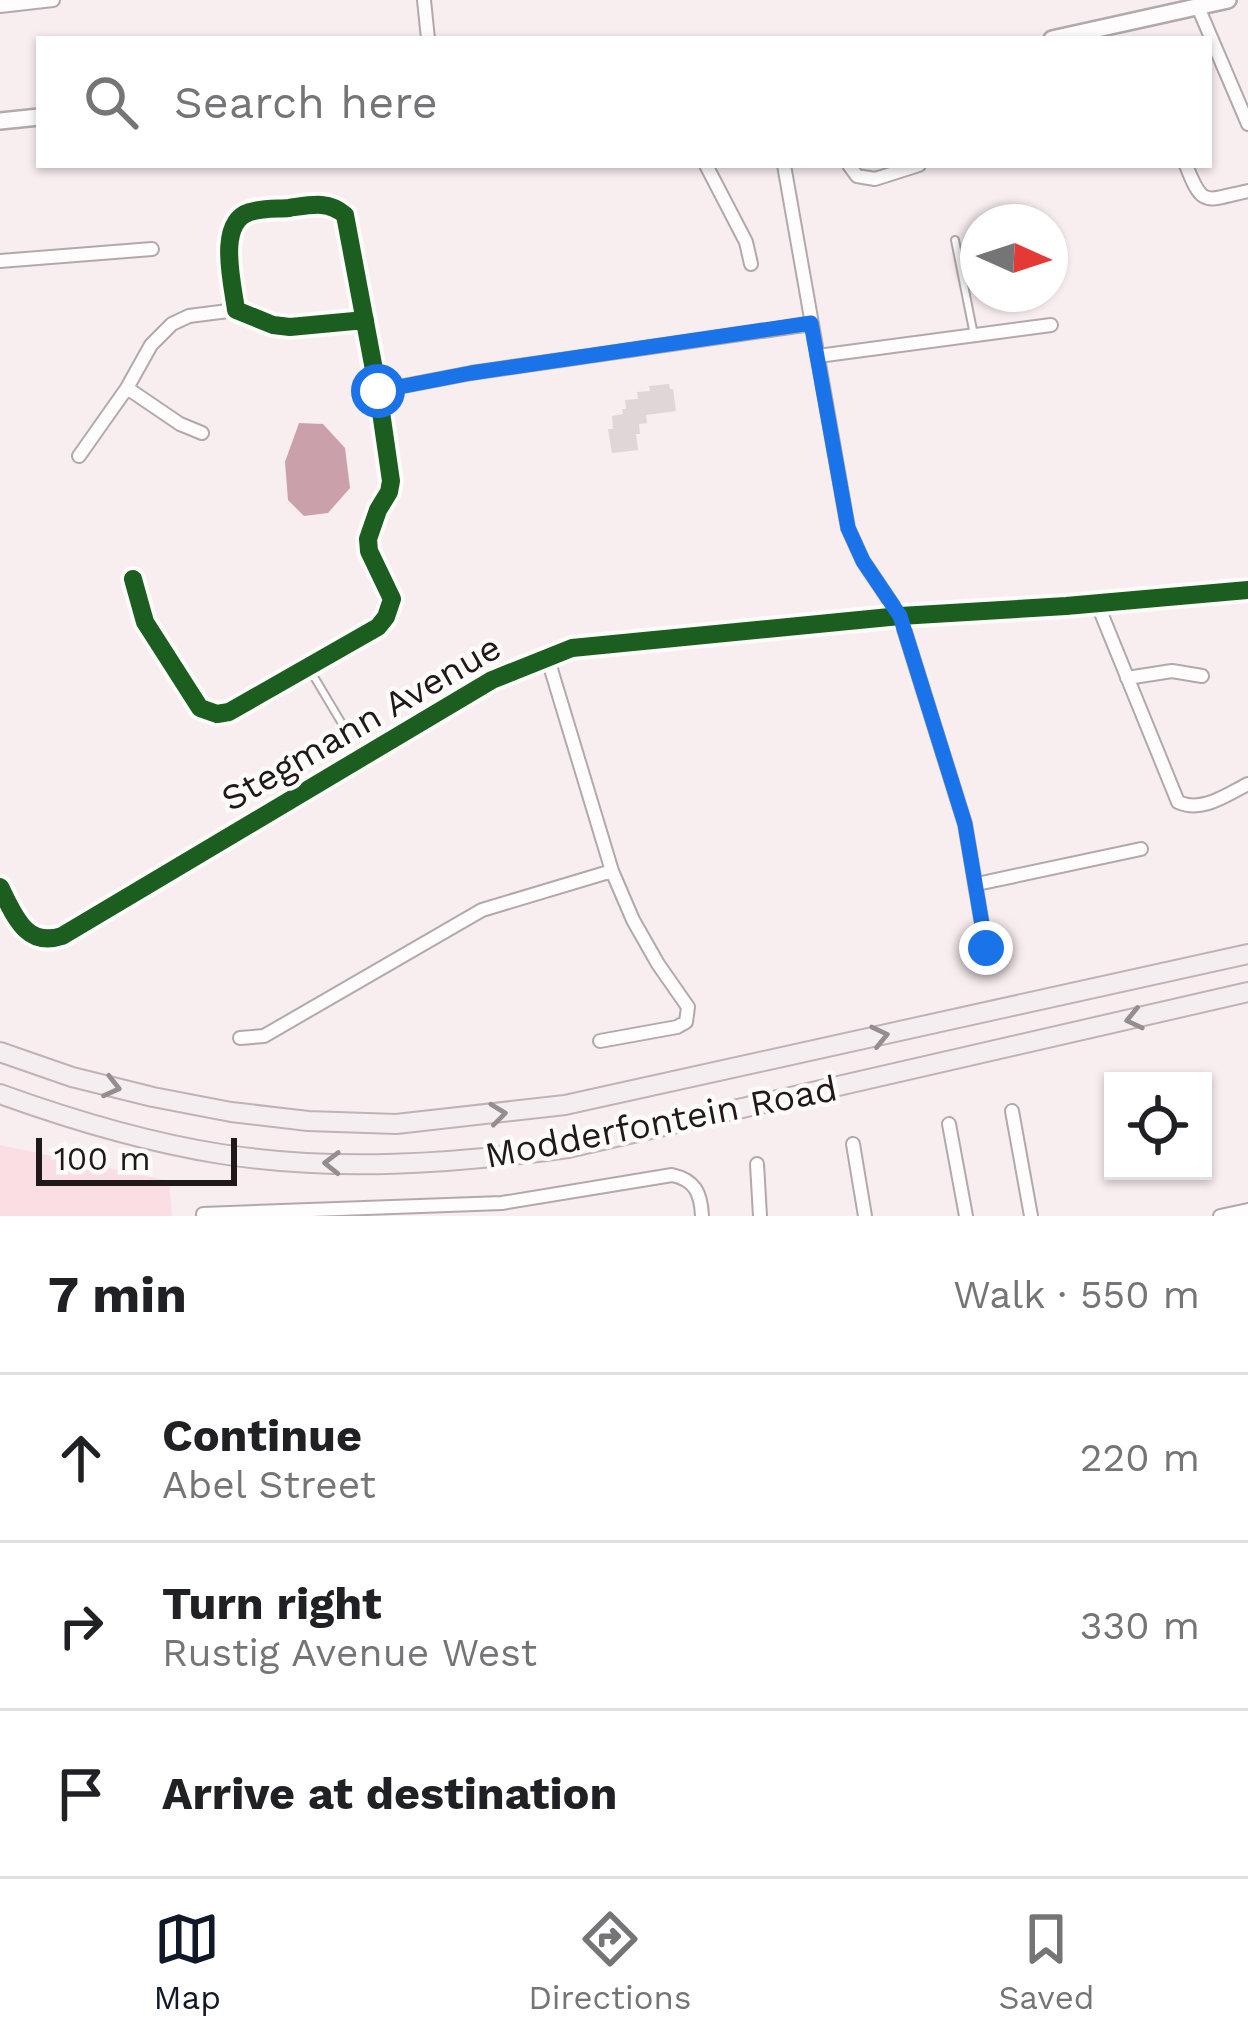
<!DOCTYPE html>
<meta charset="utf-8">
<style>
:root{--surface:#fff;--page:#f6f6f6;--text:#202124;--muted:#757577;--line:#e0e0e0;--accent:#111827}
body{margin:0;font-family:"Work Sans",sans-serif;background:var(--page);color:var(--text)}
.controls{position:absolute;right:36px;bottom:36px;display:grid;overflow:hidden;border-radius:0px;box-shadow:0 3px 9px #0004}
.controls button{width:108px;height:108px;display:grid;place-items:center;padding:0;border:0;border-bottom:3px solid var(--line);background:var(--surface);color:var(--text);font:60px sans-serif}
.compass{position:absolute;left:960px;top:204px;width:108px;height:108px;border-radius:50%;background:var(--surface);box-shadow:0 3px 9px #0004;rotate:93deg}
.scale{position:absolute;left:36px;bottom:30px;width:201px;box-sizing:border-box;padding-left:12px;border:6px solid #20191a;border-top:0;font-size:33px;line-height:42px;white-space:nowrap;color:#20191a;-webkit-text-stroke:9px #fefbfb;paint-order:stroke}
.stop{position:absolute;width:36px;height:36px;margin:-27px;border:9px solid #1a73e8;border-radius:50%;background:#fff}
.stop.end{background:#1a73e8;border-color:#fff;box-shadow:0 3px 12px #0008}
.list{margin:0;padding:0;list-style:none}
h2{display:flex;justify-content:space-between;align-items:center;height:156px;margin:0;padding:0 48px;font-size:51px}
h2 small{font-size:39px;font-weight:400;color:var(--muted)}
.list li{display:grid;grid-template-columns:78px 1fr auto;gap:36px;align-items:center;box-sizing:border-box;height:168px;padding:0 48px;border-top:3px solid var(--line)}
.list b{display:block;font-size:45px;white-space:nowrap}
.list p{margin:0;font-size:39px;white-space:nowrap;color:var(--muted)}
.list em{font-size:39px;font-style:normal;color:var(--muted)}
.icon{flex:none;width:66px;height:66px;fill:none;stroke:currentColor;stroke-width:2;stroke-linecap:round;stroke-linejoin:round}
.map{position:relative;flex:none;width:1248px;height:1216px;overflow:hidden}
.search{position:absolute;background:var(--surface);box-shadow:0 3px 9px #0004;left:36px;right:36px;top:36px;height:132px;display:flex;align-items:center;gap:30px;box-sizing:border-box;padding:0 42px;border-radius:0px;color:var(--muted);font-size:45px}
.sheet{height:660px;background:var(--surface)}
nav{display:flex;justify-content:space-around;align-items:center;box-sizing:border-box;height:168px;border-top:3px solid var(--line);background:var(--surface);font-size:33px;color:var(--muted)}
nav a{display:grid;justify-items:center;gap:6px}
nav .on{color:var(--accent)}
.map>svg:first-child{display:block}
.green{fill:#f9dee3}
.water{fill:#caa1aa}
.building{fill:#ded6d7}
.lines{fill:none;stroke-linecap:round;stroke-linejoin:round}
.service-casing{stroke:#b1a9aa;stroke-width:10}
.minor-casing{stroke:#b1a9aa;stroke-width:16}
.tertiary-casing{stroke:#b1a9aa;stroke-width:20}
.primary-casing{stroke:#c1b2b5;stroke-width:22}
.service{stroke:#fefcfd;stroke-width:6}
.minor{stroke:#fefcfd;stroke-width:12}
.tertiary{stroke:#fefcfd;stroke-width:15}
.primary{stroke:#f5eef0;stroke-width:18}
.cycleway-casing{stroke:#fefbfb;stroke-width:26}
.cycleway{stroke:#1b5e20;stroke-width:18}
.oneway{stroke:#958e90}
.route{stroke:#1a73e8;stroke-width:15}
.labels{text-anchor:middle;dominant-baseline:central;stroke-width:9;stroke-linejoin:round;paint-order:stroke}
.street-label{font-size:36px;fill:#20191a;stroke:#fefbfb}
</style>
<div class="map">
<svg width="1248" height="1216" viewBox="0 0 1248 1216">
<rect width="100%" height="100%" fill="#f8edef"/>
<path class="green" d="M0,1145L169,1181L172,1216H0Z"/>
<path class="water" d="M299,423L323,424L345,448L350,488L328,513L304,516L288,500L285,462Z"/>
<path class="building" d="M669,384L670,389H673L676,411L646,415L647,423L639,424L640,434H636L638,450L612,453L608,429H613L612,416L623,414L622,409H626L625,400L638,399L637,392L650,391L649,386Z"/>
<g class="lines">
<g class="service-casing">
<path id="service" d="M955,240L974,335
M310,670L344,727"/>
</g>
<g class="minor-casing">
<path id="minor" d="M424,0L428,39
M0,6L53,0
M1198,7L1248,124
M706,165L746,242L751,264
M784,165L848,528L863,561L900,616L965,824L986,948
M849,165L857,176L875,179L919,165
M1186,165C1203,209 1205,200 1248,191
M0,261L152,249
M818,356L1051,325
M127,388L180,424L202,433
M378,391L471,373L811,324
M79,456L127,388L151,345L172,324L189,316L236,310
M133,579L145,622L200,708L217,714L229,712L378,627L386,617L392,599L369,551L368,539L378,510L389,492L391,481L378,391L345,215C328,200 310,205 289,208C277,209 262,208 250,212C216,222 233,285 236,310L273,325L290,327L365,320
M1097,603L1178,802C1202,813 1226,795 1248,784
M547,656L612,871L633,920L658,964L688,1007L686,1022L677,1027L600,1041
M1127,678L1172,671L1202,676
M977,884L1141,849
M0,887C14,914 25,948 62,936L492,680L572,648L900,616L1066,606L1248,590
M240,1038L264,1036L482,910L612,871
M1012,1111L1031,1216
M949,1124L966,1216
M853,1144L865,1216
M757,1164L760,1216
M203,1214L502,1203L672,1175C695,1180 701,1193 702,1216
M1220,1216L1248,1210"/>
</g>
<g class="tertiary-casing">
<path id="tertiary" d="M1052,39L1228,0
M0,121L39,117"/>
</g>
<g class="primary-casing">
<path id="primary" d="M0,1052L72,1077L153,1097L231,1112L308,1121L396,1124L565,1105L1248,954
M0,1094C72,1120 145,1142 221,1154C336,1172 454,1164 568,1148L1248,992"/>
</g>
<use href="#service" class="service"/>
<use href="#minor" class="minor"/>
<use href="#tertiary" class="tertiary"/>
<use href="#primary" class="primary"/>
<g class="cycleway-casing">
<path id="cycleway" d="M133,579L145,622L200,708L217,714L229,712L378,627L386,617L392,599L369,551L368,539L378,510L389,492L391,481L378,391L345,215C328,200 310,205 289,208C277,209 262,208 250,212C216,222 233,285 236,310L273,325L290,327L365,320
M0,887C14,914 25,948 62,936L492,680L572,648L900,616L1066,606L1248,590"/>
</g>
<use href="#cycleway" class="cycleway"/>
</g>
<defs><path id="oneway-chevron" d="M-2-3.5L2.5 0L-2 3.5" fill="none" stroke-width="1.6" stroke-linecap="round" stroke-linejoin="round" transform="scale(3)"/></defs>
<g class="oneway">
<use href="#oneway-chevron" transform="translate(1134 1019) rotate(167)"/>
<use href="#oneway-chevron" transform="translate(880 1036) rotate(-13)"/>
<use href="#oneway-chevron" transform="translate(112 1087) rotate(14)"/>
<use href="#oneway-chevron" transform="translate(498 1114) rotate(-7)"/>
<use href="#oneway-chevron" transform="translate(332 1163) rotate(-179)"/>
</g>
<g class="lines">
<path class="route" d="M378,391L471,373L811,323L848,528L863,561L900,616L965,824L986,948"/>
</g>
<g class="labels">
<g class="street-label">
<text transform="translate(361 723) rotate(-30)">Stegmann Avenue</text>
<text transform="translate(661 1122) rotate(-11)">Modderfontein Road</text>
</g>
</g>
</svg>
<div class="controls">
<button><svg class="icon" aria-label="locate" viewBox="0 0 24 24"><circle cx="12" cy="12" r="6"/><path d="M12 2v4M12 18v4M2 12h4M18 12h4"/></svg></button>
</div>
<svg class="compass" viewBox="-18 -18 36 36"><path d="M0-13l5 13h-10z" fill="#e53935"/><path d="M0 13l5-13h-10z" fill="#757577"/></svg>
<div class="scale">100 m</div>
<div class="stop" style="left:378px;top:391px"></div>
<div class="stop end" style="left:986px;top:948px"></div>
<div class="search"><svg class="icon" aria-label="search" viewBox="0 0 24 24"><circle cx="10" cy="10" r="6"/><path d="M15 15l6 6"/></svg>Search here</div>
</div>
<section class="sheet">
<h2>7 min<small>Walk · 550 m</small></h2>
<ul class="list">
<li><svg class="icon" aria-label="ahead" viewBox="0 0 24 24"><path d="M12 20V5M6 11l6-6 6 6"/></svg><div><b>Continue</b><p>Abel Street</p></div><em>220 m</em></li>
<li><svg class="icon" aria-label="right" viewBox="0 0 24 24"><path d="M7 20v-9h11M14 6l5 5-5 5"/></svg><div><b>Turn right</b><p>Rustig Avenue West</p></div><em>330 m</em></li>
<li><svg class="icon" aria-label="arrive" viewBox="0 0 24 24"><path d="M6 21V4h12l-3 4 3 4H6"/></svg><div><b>Arrive at destination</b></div></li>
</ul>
</section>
<nav>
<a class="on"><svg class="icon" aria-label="map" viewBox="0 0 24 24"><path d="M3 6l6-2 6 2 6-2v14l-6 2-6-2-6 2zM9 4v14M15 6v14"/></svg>Map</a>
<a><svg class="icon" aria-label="directions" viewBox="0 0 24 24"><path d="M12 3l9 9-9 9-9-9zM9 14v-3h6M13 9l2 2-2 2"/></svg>Directions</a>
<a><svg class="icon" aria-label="saved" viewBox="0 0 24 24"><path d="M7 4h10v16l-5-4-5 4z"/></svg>Saved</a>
</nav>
